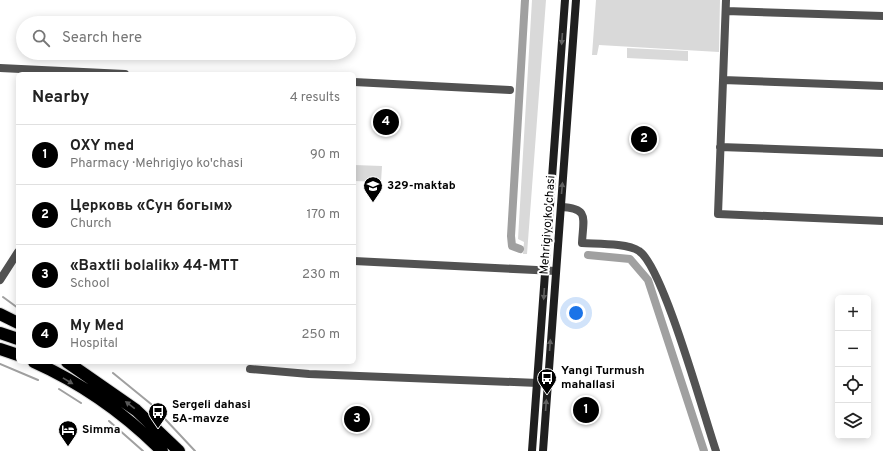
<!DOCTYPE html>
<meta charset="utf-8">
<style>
:root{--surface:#fff;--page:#f2f2f2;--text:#222;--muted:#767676;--line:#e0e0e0;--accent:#000}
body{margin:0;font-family:Overpass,sans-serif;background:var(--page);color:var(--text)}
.controls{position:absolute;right:12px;bottom:12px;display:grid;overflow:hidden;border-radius:6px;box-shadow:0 2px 10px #0003}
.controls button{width:36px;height:36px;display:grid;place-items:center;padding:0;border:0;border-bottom:1px solid var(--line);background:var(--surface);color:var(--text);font:20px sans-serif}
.you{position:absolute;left:576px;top:313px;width:14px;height:14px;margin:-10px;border:3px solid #fff;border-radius:50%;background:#1a73e8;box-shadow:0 0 0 6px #1a73e833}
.badge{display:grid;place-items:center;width:26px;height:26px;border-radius:50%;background:var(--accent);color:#fff;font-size:13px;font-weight:700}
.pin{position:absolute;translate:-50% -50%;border:2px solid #fff;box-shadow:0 1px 4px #0006}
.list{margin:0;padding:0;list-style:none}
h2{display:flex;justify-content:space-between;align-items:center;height:52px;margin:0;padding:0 16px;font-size:17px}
h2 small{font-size:13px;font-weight:400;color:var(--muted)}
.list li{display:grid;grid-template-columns:26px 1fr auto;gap:12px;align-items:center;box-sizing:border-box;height:60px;padding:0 16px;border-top:1px solid var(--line)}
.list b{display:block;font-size:15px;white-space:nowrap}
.list p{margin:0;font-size:13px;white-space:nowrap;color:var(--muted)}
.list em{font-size:13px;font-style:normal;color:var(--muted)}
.icon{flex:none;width:22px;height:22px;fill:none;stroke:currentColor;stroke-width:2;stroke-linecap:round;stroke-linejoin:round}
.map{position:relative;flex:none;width:883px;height:451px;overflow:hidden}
.search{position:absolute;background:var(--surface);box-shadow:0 2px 10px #0003;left:16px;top:16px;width:340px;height:44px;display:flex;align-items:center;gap:10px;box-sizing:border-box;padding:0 14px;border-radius:22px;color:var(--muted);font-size:15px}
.panel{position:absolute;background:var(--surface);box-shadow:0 2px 10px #0003;left:16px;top:72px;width:340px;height:292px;border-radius:6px}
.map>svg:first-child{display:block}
.green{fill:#d9d9d9}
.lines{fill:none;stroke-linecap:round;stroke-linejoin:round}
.stream{stroke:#a0a0a0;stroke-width:2}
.canal{stroke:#a0a0a0;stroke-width:8}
.highway-casing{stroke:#dbdbdb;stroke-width:14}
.street{stroke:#525252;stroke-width:8}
.secondary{stroke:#1f1f1f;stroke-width:8}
.highway{stroke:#000;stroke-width:12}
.oneway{fill:#626262}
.oneway2{fill:#595959}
.labels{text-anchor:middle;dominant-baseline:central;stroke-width:4;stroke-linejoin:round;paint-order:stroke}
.poi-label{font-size:12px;font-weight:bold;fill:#000;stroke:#fff;text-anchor:start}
.street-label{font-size:12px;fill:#000;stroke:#fff}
</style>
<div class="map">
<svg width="883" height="451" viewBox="0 0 883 451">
<rect width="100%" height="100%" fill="#fff"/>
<path class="green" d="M532,0H546L527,254H523L524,242L518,239Z
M596,0H720L719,52L599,45L597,55H592Z
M627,48L688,51V61L627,58Z
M354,165L382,166L381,182L354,181Z"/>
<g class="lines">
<path class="stream" d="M3,297L18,308
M96,362L97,363
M0,364L38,380
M113,373L151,404L195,451
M59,389L81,403
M109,421L143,451"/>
<path class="canal" d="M520,249L512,246L511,236L525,0
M588,255L630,259L648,280L704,451"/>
<g class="highway-casing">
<path id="highway" d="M0,314L18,323
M0,333L18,339
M0,349L18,355
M34,362C81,383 126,415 162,451
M67,362L136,410L179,451"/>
</g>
<path class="street" d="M726,0L718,214L883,221
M726,11L883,16
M0,68L125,74
M723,80L883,86
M354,82L510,90
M720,147L883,153
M561,207C590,208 583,219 582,243C597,244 627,243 639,251C663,266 704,416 716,451
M354,261L556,271
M0,280L18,252
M250,369L309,374L538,383"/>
<path class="secondary" d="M532,451L565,0
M543,451L576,0"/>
<use href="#highway" class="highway"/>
</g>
<defs><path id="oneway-solid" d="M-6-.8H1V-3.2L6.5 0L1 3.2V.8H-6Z"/></defs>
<g class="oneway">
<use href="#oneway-solid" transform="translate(562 39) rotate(94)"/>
<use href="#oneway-solid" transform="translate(562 188) rotate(-85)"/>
<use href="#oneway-solid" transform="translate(544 294) rotate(94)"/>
<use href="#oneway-solid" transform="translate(550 345) rotate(-86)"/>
<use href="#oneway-solid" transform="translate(546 405) rotate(-86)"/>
</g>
<g class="oneway2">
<use href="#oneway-solid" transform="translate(68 381) rotate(31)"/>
<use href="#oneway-solid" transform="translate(130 405) rotate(-143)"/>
</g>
<defs>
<g id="school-pin" transform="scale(1)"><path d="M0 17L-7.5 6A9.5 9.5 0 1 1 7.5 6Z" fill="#000" stroke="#fff"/><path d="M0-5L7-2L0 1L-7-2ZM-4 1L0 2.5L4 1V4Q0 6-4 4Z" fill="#fff"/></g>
<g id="bus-pin" transform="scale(1)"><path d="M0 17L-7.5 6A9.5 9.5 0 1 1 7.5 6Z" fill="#000" stroke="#fff"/><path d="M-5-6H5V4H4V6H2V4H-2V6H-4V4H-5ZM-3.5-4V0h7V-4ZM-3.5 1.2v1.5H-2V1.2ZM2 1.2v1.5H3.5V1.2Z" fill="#fff"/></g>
<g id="hotel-pin" transform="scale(1)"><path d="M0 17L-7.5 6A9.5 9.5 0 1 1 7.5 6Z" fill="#000" stroke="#fff"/><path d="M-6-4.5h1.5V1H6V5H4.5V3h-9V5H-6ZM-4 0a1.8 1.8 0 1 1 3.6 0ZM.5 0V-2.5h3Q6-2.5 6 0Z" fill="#fff"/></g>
</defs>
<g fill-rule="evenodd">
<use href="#school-pin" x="373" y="186"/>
<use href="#bus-pin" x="547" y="378"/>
<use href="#bus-pin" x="158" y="412"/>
<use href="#hotel-pin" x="68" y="430"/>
</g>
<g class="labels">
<g class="poi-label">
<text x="387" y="186">329-maktab</text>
<text x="561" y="371">Yangi Turmush<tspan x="561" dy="14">mahallasi</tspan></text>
<text x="172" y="405">Sergeli dahasi<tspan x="172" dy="14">5A-mavze</tspan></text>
<text x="82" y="430">Simma</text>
</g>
<g class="street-label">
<text transform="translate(548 225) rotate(-86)">Mehrigiyo ko'chasi</text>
</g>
</g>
</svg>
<div class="controls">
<button>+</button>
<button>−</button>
<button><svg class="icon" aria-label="locate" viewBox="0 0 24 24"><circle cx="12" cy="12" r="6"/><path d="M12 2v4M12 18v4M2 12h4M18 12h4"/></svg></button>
<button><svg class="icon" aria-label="layers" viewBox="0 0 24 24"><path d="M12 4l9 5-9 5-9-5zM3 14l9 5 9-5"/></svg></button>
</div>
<div class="you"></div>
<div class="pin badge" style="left:586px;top:410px">1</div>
<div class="pin badge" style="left:644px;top:139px">2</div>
<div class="pin badge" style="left:357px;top:419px">3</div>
<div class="pin badge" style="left:386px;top:122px">4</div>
<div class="search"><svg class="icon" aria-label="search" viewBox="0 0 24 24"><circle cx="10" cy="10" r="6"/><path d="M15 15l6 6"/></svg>Search here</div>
<section class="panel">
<h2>Nearby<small>4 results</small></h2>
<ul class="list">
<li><span class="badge">1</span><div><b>OXY med</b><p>Pharmacy · Mehrigiyo ko'chasi</p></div><em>90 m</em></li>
<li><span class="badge">2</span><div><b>Церковь «Сун богым»</b><p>Church</p></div><em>170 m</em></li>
<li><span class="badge">3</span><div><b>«Baxtli bolalik» 44-MTT</b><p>School</p></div><em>230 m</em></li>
<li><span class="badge">4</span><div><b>My Med</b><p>Hospital</p></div><em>250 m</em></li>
</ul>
</section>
</div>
